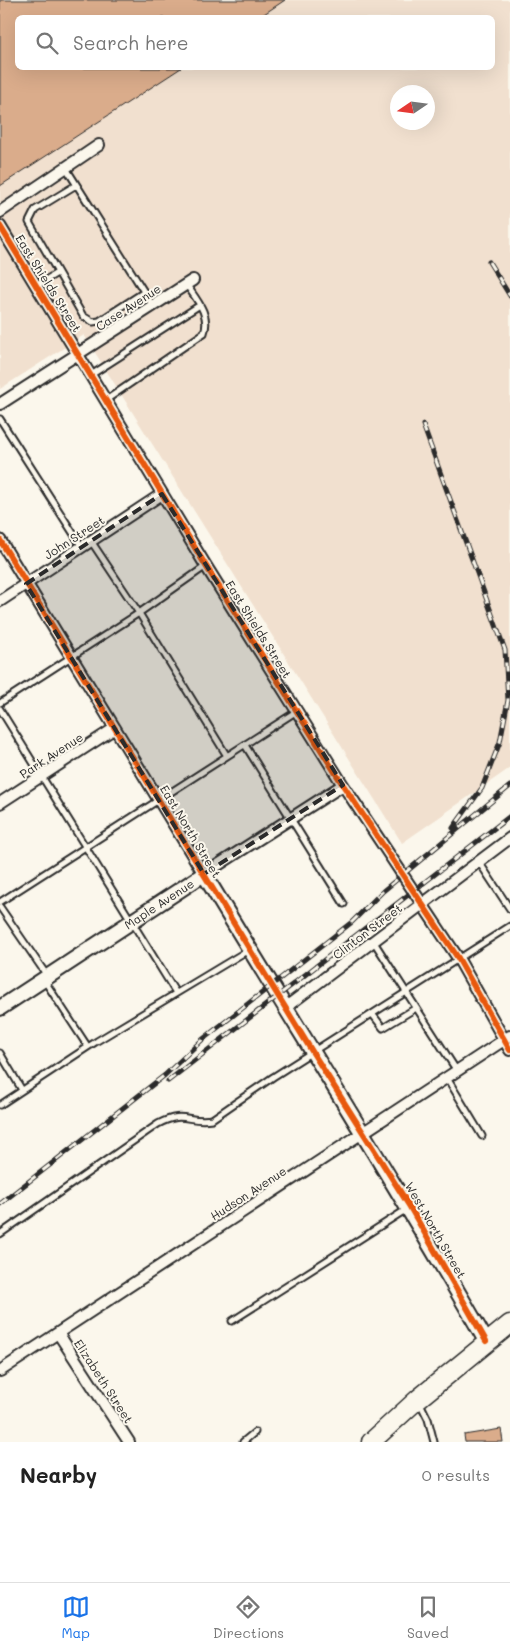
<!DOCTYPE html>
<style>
:root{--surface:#fff;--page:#f6f6f6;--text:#222;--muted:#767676;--line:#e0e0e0;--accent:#1a73e8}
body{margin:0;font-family:Mali,sans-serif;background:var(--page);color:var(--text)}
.compass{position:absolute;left:390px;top:85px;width:45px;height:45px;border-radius:50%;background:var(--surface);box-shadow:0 5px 20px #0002;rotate:257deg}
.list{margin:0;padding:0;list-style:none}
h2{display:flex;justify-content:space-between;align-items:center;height:65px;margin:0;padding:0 20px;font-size:21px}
h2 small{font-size:16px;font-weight:400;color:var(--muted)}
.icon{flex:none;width:28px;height:28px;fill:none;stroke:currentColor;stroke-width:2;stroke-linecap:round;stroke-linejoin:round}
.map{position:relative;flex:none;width:510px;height:1442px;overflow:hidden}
.search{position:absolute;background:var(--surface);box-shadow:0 5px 20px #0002;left:15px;right:15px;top:15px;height:55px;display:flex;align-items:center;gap:12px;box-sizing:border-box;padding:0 18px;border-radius:8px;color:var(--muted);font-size:19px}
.sheet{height:140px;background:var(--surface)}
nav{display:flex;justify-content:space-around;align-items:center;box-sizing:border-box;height:70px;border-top:1px solid var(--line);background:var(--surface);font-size:14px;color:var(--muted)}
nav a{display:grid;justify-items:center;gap:2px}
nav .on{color:var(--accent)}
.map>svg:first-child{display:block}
.built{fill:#f1e0cf;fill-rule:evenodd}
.building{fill:#daac8b;stroke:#2b2b2b}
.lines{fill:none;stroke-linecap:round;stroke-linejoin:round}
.lane-casing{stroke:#2b2b2b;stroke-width:9}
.street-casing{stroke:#2b2b2b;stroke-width:14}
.secondary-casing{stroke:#2b2b2b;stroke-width:18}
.highway-casing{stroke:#2b2b2b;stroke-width:21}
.lane{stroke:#fbf7ec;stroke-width:5}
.street{stroke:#fbf7ec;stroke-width:10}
.secondary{stroke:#fbf7ec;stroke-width:14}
.highway{stroke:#fbf7ec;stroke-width:18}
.rail-casing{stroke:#2b2b2b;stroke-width:5}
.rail{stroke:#fbf7ec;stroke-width:3;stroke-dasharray:9;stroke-linecap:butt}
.cycleway-casing{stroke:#fbf7ec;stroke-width:9}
.cycleway{stroke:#e8590c;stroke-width:6}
.marked{fill:#2b2b2b;fill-opacity:0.2;stroke:#2b2b2b;stroke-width:4;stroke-dasharray:10 6;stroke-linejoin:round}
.labels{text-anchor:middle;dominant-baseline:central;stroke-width:4;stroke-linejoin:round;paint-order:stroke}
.street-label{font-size:12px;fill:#2b2b2b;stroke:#fbf7ec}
</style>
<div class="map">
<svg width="510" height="1442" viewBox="0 0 510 1442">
<rect width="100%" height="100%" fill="#fbf7ec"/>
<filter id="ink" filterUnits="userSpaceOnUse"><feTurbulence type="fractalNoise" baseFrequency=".02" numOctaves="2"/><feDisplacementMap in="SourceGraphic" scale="10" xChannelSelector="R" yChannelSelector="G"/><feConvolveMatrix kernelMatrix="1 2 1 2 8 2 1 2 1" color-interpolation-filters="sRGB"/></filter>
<g filter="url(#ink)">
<path class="built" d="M0,0H510V768L402,843L84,335L0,389ZM18,18H492V68H18ZM398,92H428V122H398Z"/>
<path class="building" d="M0,0H285L258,18H18V68H181L0,186Z
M501,1429L503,1442H465L464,1435Z"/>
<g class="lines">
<g class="lane-casing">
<path id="lane" d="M66,168L153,306
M76,185L35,210L29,222L83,316L93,322L99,321L144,292
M36,286L57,273
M91,375L200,305
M106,400L204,333C211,315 196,299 186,284
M0,419L82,547
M91,541L139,613L227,756
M0,703L139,613L206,566
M0,709L176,993
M245,745L344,904
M479,862L510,909
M0,902L297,711
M0,907L48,977
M374,942L457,1071
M44,980L88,1047
M373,1015L383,1028L416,1008
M0,1053L22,1090
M447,1078L482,1136
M0,1105L97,1041L250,949
M0,1234L158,1124C184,1110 187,1123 212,1119L273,1077L510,926
M232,1321L407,1209
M419,1401L428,1419L434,1442
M243,1442L255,1432"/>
</g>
<g class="street-casing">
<path id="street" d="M0,212L99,145
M0,226L206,566L343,785L458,958L510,1050
M0,404L193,280
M0,540L204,874L343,785
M0,601L162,494
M0,803L115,728
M286,1007L510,838
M58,1333L129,1442
M0,1371L510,1036"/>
</g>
<g class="secondary-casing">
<g id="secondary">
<path id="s1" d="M0,1008L204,874C298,1030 396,1183 486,1341"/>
</g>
</g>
<g class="highway-casing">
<path id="highway" d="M371,1442L418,1399L510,1324"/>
</g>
<use href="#lane" class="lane"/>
<use href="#street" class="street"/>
<use href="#secondary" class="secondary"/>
<use href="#highway" class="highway"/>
<g class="rail-casing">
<path id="rail" d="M489,262L510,296
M423,425L505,650L508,700L500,742L482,788L453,828
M168,1081L510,816
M0,1204L165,1075L202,1040L352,922L383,891L510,786"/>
</g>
<use href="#rail" class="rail"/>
<g class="cycleway-casing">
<path id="cycleway" d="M0,226L206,566L343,785L458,958L510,1050
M0,540L313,1053L410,1207L486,1341"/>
</g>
<use href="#cycleway" class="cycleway"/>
</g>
</g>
<path class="marked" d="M162,494L343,785L204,874L26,584Z"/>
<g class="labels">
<g class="street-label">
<text transform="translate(49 283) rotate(58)">East Shields Street</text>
<text transform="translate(128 307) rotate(-33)">Case Avenue</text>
<text transform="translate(74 537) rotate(-33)">John Street</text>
<text transform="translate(259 629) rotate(58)">East Shields Street</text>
<text transform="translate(51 755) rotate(-33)">Park Avenue</text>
<text transform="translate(191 831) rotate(59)">East North Street</text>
<text stroke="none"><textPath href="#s1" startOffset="190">Maple Avenue</textPath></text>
<text transform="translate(367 931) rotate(-37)">Clinton Street</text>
<text transform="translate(248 1193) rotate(-33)">Hudson Avenue</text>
<text transform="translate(436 1230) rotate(60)">West North Street</text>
<text transform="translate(104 1381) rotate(57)">Elizabeth Street</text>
</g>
</g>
</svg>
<svg class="compass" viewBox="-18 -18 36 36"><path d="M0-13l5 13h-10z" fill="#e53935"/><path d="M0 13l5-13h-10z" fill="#767676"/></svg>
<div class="search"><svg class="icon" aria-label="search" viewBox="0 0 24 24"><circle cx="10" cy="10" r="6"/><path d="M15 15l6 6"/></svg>Search here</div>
</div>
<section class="sheet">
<h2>Nearby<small>0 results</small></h2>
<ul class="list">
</ul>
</section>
<nav>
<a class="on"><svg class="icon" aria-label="map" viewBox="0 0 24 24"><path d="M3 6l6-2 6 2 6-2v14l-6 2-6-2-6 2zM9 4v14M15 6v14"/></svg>Map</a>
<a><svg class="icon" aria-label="directions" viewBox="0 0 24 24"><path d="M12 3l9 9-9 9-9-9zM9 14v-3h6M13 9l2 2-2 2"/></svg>Directions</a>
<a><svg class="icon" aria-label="saved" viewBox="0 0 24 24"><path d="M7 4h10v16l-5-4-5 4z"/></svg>Saved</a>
</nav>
